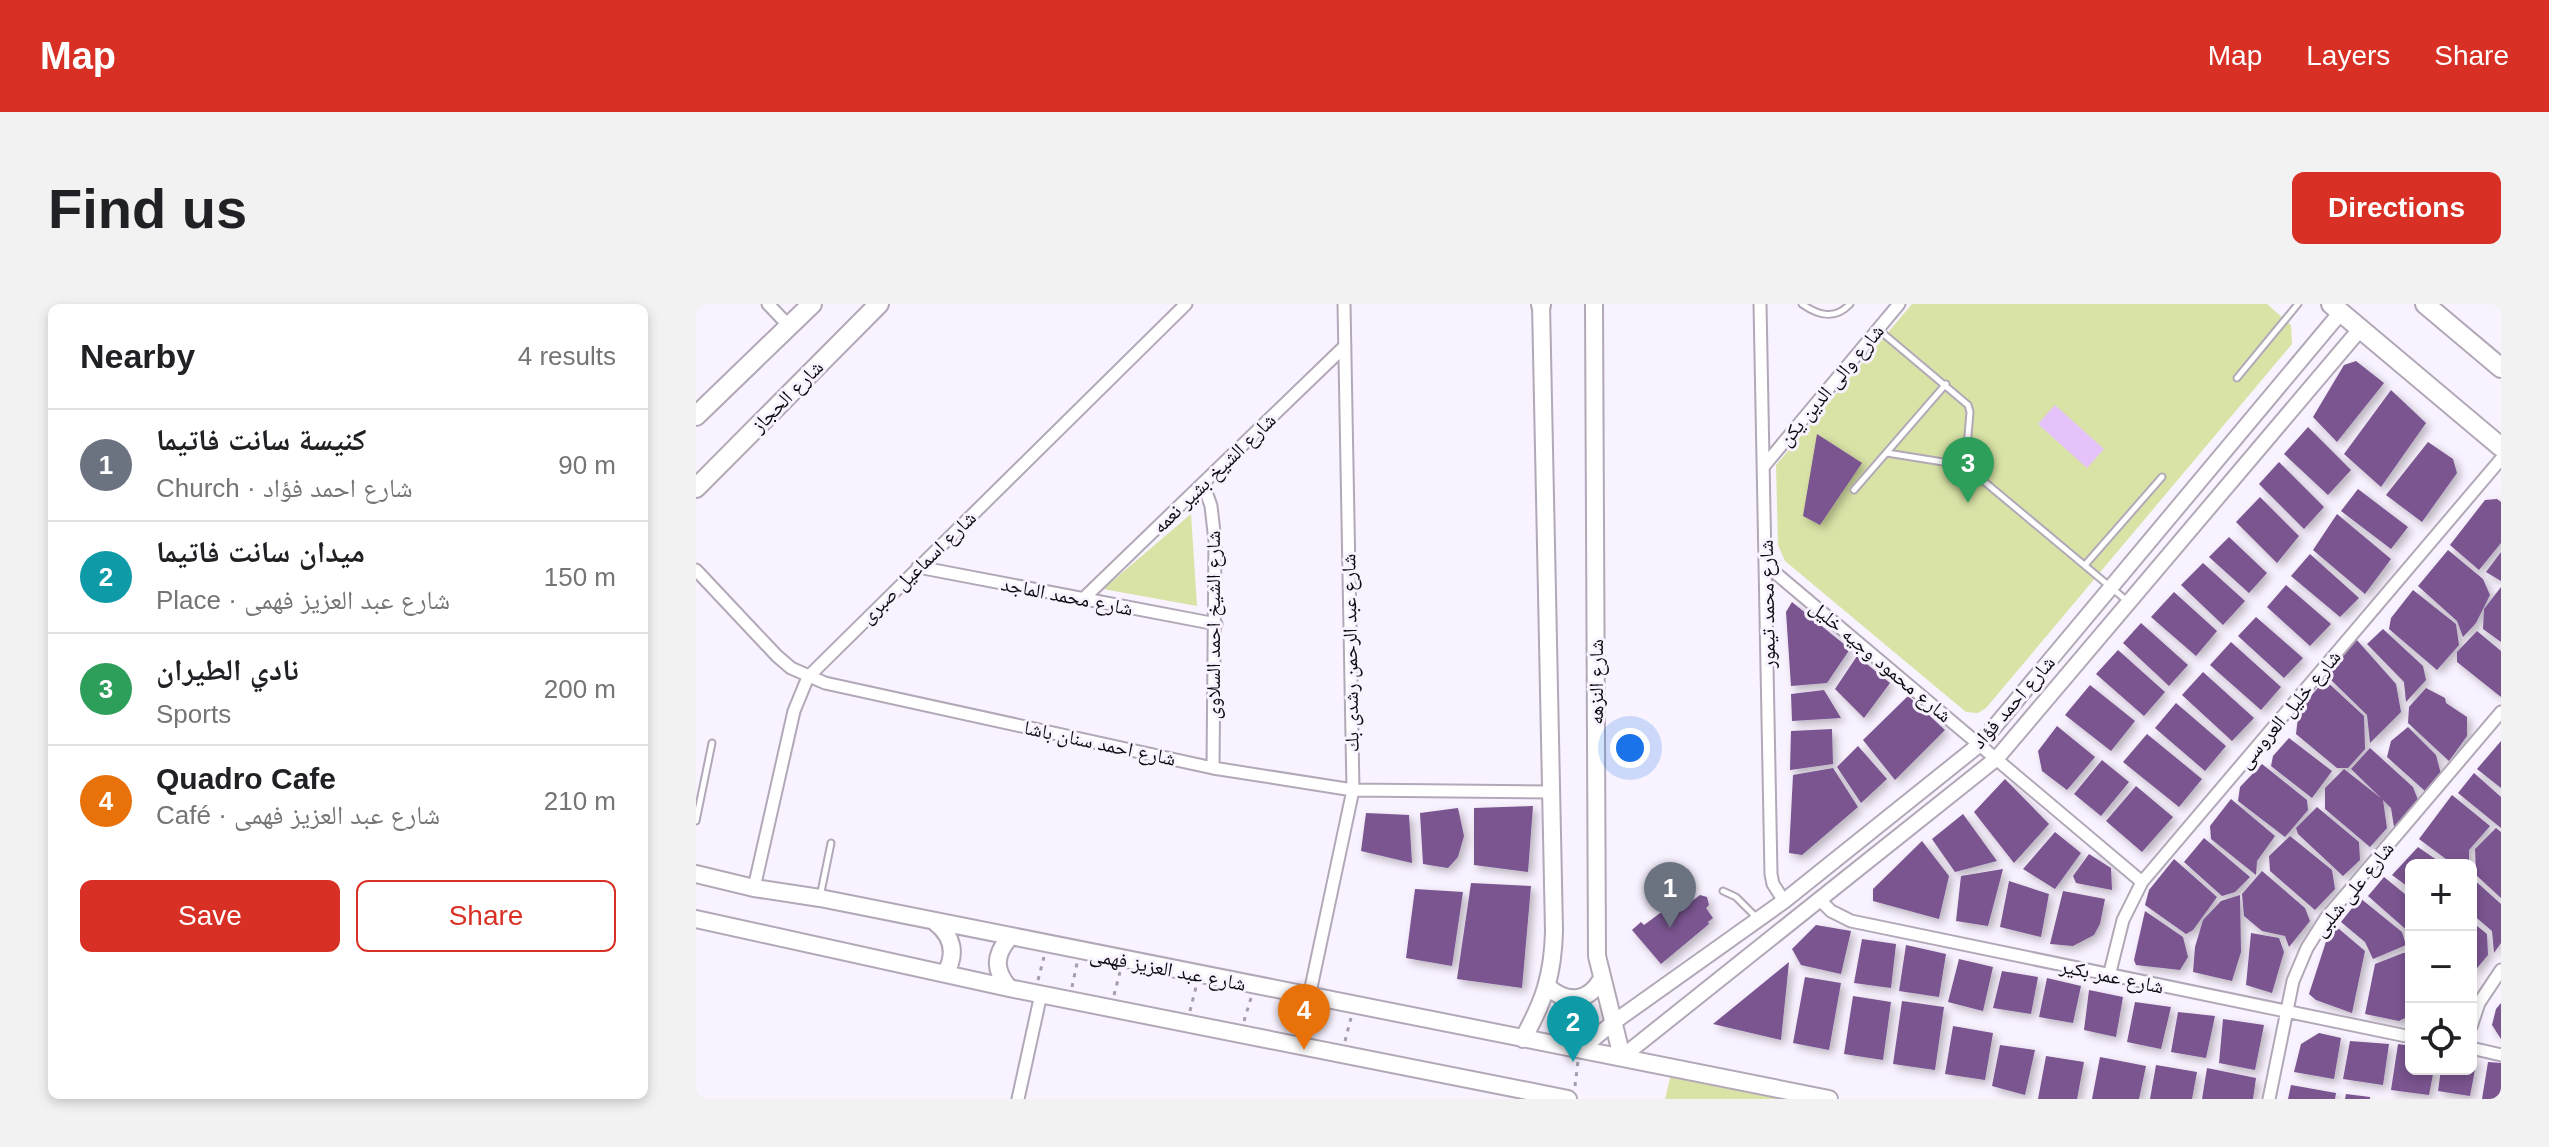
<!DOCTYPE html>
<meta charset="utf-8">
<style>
:root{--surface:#fff;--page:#f2f2f2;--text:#202124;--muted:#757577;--line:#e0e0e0;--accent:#d93025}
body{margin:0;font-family:Arial,"Noto Naskh Arabic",sans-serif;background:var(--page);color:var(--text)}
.controls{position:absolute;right:24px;bottom:24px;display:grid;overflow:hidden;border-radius:12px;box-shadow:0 4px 12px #0003}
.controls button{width:72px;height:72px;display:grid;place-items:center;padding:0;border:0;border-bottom:2px solid var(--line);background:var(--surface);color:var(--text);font:40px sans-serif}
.you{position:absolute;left:934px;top:444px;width:28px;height:28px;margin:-20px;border:6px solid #fff;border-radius:50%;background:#1a73e8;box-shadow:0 0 0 12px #1a73e833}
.badge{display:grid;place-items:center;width:52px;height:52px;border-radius:50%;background:var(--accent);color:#fff;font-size:26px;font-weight:700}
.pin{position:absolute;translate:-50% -66px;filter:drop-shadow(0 2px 4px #0008)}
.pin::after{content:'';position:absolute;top:42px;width:28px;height:24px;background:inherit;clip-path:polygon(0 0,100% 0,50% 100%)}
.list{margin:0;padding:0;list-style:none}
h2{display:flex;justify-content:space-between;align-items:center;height:104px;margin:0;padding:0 32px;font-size:34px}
h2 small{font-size:26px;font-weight:400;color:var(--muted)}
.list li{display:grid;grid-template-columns:52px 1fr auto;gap:24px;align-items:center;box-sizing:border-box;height:112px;padding:0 32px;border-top:2px solid var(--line)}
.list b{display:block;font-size:30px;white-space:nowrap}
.list p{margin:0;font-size:26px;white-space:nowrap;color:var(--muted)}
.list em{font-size:26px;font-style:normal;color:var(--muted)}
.actions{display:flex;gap:16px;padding:24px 32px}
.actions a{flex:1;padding:18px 0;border:2px solid var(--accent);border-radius:12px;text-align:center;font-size:28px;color:var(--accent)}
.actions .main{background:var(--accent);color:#fff}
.icon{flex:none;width:44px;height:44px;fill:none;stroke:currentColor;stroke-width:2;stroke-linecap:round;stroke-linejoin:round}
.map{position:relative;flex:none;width:1805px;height:795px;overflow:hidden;border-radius:12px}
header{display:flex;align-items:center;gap:48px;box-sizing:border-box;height:112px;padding:0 40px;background:var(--accent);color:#fff}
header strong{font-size:38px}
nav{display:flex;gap:44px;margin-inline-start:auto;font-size:28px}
.intro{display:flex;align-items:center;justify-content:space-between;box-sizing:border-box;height:192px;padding:0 48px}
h1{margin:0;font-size:56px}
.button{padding:20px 36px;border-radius:12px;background:var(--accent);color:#fff;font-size:28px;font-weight:700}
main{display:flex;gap:48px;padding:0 48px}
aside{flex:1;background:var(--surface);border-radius:12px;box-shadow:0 4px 12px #0003}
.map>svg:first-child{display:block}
.green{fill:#d9e3a6}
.water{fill:#e5c3fa}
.building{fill:#7a5490;filter:url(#shadow)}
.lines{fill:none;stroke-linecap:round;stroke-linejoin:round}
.service-casing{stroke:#b2a8b7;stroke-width:9}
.minor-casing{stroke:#b2a8b7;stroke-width:15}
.tertiary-casing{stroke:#b2a8b7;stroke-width:18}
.secondary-casing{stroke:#b2a8b7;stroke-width:20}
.primary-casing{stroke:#b2a8b7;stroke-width:22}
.path{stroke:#a49ea8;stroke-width:3;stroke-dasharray:4 6;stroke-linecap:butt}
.service{stroke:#fff;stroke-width:5}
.minor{stroke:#fff;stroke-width:11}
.tertiary{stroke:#fff;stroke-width:14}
.secondary{stroke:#fff;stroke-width:16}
.primary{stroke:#fff;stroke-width:18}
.labels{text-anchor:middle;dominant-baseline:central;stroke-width:6;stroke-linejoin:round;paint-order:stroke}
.street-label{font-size:20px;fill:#0e0b10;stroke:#f9f2ff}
</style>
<header>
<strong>Map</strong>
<nav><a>Map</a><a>Layers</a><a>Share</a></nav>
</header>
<div class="intro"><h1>Find us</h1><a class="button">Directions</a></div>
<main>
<aside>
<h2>Nearby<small>4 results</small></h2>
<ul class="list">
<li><span class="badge" style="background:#6b7280">1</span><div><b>كنيسة سانت فاتيما</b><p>Church · شارع احمد فؤاد</p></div><em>90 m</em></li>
<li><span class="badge" style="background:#0f9aa8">2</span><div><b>ميدان سانت فاتيما</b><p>Place · شارع عبد العزيز فهمى</p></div><em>150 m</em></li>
<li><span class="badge" style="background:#2e9e5b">3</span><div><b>نادي الطيران</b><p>Sports</p></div><em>200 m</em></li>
<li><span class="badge" style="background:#e8710a">4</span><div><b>Quadro Cafe</b><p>Café · شارع عبد العزيز فهمى</p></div><em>210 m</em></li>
</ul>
<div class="actions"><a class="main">Save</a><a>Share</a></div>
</aside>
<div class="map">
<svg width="1805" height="795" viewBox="0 0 1805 795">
<defs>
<filter id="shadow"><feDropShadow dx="4" dy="4" stdDeviation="4" flood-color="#0004"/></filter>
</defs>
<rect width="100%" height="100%" fill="#f9f2ff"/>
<path class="green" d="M1216,0H1571L1595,21L1596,40L1290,404L1282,409L1270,408L1089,257L1082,241L1080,161Z
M495,210L501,302L407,285Z
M975,770L1099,795H969Z"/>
<path class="water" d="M1359,101L1408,145L1391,164L1342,120Z"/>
<path class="building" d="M1660,57L1688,79L1641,138L1617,113L1648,61Z
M1695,86L1730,119L1685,183L1648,150Z
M1612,123L1655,166L1632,191L1588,150Z
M1121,130L1166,159L1124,221L1107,212Z
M1732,138L1757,155L1761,169L1726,218L1690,191Z
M1583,158L1628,203L1608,225L1563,180Z
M1662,185L1712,223L1695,245L1645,207Z
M1564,193L1603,232L1581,259L1540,218Z
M1801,195L1805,198V239L1783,266L1754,241L1789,196Z
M1641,210L1695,255L1669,290L1617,246Z
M1533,233L1571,269L1553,289L1513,253Z
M1752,246L1787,275L1794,291L1780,319L1767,333L1761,317L1722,282Z
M1805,248V277L1790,268Z
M1614,250L1663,294L1644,313L1595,272Z
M1507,259L1549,297L1527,321L1485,281Z
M1590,281L1635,320L1614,342L1571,303Z
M1805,283V338L1787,325L1788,305Z
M1717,286L1760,320L1763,341L1741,366L1693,325L1695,314Z
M1478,288L1521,327L1500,352L1455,313Z
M1096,298L1154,345L1131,379L1095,382L1090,308Z
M1560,313L1607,354L1588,374L1542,332Z
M1445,319L1492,361L1473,382L1427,339Z
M1687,325L1727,362L1730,376L1710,398L1708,378L1671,340Z
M1781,327L1805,347V393L1761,358V348Z
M1660,335L1700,380L1705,408L1674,439L1671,411L1634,375L1636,365Z
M1535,338L1585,383L1565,406L1514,361Z
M1422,346L1469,388L1448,412L1400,370Z
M1161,352L1194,379L1168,414L1139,385Z
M1507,368L1558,414L1536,437L1486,391Z
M1629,376L1668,412L1669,445L1652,464H1641L1600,430L1603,405Z
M1394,381L1439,417L1415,447L1369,411Z
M1730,384L1749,394L1750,399L1771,413V432L1753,457L1712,419L1713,403Z
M1128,386L1145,414L1096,417L1095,390Z
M1212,392L1249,426L1199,476L1167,436Z
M1480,399L1530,442L1509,467L1459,424Z
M1361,422L1399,453L1371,486L1346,467L1342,447Z
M1712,423L1740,451L1745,470L1729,487L1691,453L1695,437Z
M1136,425L1137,460L1094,466L1095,427Z
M1451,430L1506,475L1483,503L1427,458Z
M1593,434L1636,467L1616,494L1575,462L1577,452Z
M1805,437V484L1781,465Z
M1162,442L1191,475L1165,499L1141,463Z
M1674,444L1717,483L1722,496L1698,523L1695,504L1687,496L1691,524L1674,543L1629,505V484L1648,465L1686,495L1655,465Z
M1406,456L1433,478L1405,512L1378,490Z
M1566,460L1611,496L1612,506L1589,533L1542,497L1544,483Z
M1137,464L1162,503L1106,551L1093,549L1097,471Z
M1778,469L1805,493V524L1762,489Z
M1309,475L1353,520L1318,559L1278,508Z
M1440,482L1477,513L1446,548L1410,517Z
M1756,491L1794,522L1773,546V561H1758L1723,535Z
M1535,495L1579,532L1561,557L1560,571L1515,535L1514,522Z
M837,502L832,568L778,561V504Z
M1621,503L1663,538L1664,556L1647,572L1602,530L1600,524Z
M762,504L768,532L762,553L752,564L727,560L724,509Z
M670,509L713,511L716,559L665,547Z
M1267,510L1301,557L1259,568L1236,535Z
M1800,524L1805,528V594L1780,571L1779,545Z
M1359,528L1385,549L1359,585L1327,565Z
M1594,532L1636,566L1639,585L1619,606L1574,567L1573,552Z
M1508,534L1554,573L1539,588L1526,592L1488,558Z
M1226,537L1253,572L1243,615L1177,597V585Z
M1722,543L1748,561H1715V585L1696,571Z
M1393,550L1415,564L1416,586L1380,579L1377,572Z
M1478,555L1521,593L1497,626L1490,630L1449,601L1453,586Z
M1307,565L1292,622L1260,617L1265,572Z
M1566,567L1609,604L1614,617L1593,643L1589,632L1566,627L1548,612L1546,590Z
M1688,573L1715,595L1714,629L1672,592Z
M1775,573L1805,600V639L1798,649L1796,627L1775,609Z
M1313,577L1353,590L1345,633L1304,623Z
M775,579L835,582L826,684L761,675Z
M719,585L767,588L756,662L710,654Z
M1367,587L1409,595L1404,620L1398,631L1377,642L1354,640Z
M990,590L996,597L1004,591L1011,593L1013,601L1010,604L1017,614L1012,618L1013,620L965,660L936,626L945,618L948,621Z
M1544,591L1545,648L1536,677L1497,668L1499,643L1507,616L1525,597Z
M1664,594L1706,628L1710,641L1677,655L1669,638L1645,618Z
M1449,607L1487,633L1492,653L1484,666L1440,661L1438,656Z
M1775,617L1791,630L1792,651L1777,669Z
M1636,619L1669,647L1656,709L1620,696L1613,690Z
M1120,621L1155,627L1145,670L1105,661L1096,645Z
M1555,629L1583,634L1588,648L1576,689L1550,681Z
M1166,635L1200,640L1195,684L1158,679Z
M1210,641L1250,650L1243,693L1203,687Z
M1707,649H1715L1711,713L1703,717L1669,710L1679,660Z
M1263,655L1297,663L1287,707L1252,698Z
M1093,658L1085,736L1017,720Z
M1306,667L1342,673L1335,710L1297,704Z
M1109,673L1145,679L1133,746L1097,739Z
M1351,674L1385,682L1377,719L1343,713Z
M1393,686L1427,693L1420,733L1388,726Z
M1157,692L1195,698L1187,756L1148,750Z
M1206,697L1248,703L1239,766L1197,760Z
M1439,698L1475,703L1465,745L1431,738Z
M1805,699V735L1796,721L1800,705Z
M1482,708L1519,712L1510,754L1475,748Z
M1527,715L1568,721L1559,766L1523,759Z
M1257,722L1297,729L1289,776L1249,770Z
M1623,729L1645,734L1638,775L1598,768L1605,740Z
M1654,737L1693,740L1687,781L1647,775Z
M1702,740L1715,742V765H1738L1733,791L1695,786Z
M1304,741L1339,746L1329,791L1296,782Z
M1350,752L1388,758L1381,795H1342Z
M1404,753L1450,762L1443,795H1396Z
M1775,754L1781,755L1774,792L1742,787L1745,765H1775Z
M1792,758L1805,759V795H1786Z
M1460,761L1501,768L1496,795H1454Z
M1511,764L1560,774L1557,795H1506Z
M1595,781L1640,789L1639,795H1592Z
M1650,790L1674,793V795H1649Z"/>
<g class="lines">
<g class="service-casing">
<path id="service" d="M1106,0C1123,12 1139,16 1154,0
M1183,26L1272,101L1274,108L1270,155L1278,169L1430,296
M1541,74L1602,0
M1191,149L1272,162
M1158,186L1250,80
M1389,261L1466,173
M0,517L16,439
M1027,587L1040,593L1060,613
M124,593L135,539"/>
</g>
<g class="minor-casing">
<path id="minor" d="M72,0L93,22
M1064,0L1075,570L1077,580L1088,597
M1068,162L1203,0
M507,179L515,202L519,237L517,464
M1070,261L1446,578
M222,263L520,320
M0,266L81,352L95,364L129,379L517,464L657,486L856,488
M387,295L649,42
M58,584L98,407L112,373L490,0
M1124,596L1135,607L1155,617L1715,733
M1413,672L1427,616L1446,578L1805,155
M613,693L657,486L648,0
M1775,723L1783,699L1805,666
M1775,744L1805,751
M322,795L345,690
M1573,795L1597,677L1611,644L1630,614L1805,408"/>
</g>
<g class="tertiary-casing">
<path id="tertiary" d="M884,746L918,718L1088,597L1284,440L1645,8
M926,753L1301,454L1665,24"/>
</g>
<g class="secondary-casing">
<path id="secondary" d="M898,0L901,652L926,753
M0,570L58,584L124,594L1133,795
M0,615L313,684L872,795
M239,618C257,632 261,650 249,670
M313,634C298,652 298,666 313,684
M852,683C871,700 892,698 905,676
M827,735C848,697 857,671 858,627L845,0"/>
</g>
<g class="primary-casing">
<path id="primary" d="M1635,0L1805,143
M1729,0L1805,64
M845,1V0
M0,112L116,0
M0,184L183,0"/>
</g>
<path class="path" d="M342,676L348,653
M376,683L381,659
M418,691L424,668
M494,707L500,683
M548,717L555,694
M599,727L605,704
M649,737L655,714
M879,782L882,757"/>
<use href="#service" class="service"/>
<use href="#minor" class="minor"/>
<use href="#tertiary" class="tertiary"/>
<use href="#secondary" class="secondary"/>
<use href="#primary" class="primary"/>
</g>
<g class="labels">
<g class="street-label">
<text transform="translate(1135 81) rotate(-50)">شارع والى الدين يكن</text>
<text transform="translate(91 92) rotate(-45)">شارع الحجاز</text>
<text transform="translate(518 169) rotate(-44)">شارع الشيخ بشير نعمه</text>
<text transform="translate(222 263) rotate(-44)">شارع اسماعيل صبرى</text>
<text transform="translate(371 292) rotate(11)">شارع محمد الماجد</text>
<text transform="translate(1071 300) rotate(-91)">شارع محمد تيمور</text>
<text transform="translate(517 321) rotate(-90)">شارع الشيخ احمد السلاوى</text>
<text transform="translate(654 349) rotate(-91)">شارع عبد الرحمن رشدى بك</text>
<text transform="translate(1185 357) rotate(40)">شارع محمود وجيه خليل</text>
<text transform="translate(900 378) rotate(-90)">شارع النزهه</text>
<text transform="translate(1317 398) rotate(-49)">شارع احمد فؤاد</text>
<text transform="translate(1593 405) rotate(-50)">شارع خليل العروسى</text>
<text transform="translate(404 439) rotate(12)">شارع احمد سنان باشا</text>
<text transform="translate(1657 585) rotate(-51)">شارع على شلبى</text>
<text transform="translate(472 665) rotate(11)">شارع عبد العزيز فهمى</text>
<text transform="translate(1416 672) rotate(12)">شارع عمر بكير</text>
</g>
</g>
</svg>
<div class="controls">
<button>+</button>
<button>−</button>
<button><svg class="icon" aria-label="locate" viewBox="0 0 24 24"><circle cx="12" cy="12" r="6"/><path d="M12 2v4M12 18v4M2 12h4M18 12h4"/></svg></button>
</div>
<div class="you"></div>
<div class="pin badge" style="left:974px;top:624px;background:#6b7280">1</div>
<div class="pin badge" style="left:877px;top:758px;background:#0f9aa8">2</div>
<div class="pin badge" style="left:1272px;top:199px;background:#2e9e5b">3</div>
<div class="pin badge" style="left:608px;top:746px;background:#e8710a">4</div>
</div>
</main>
